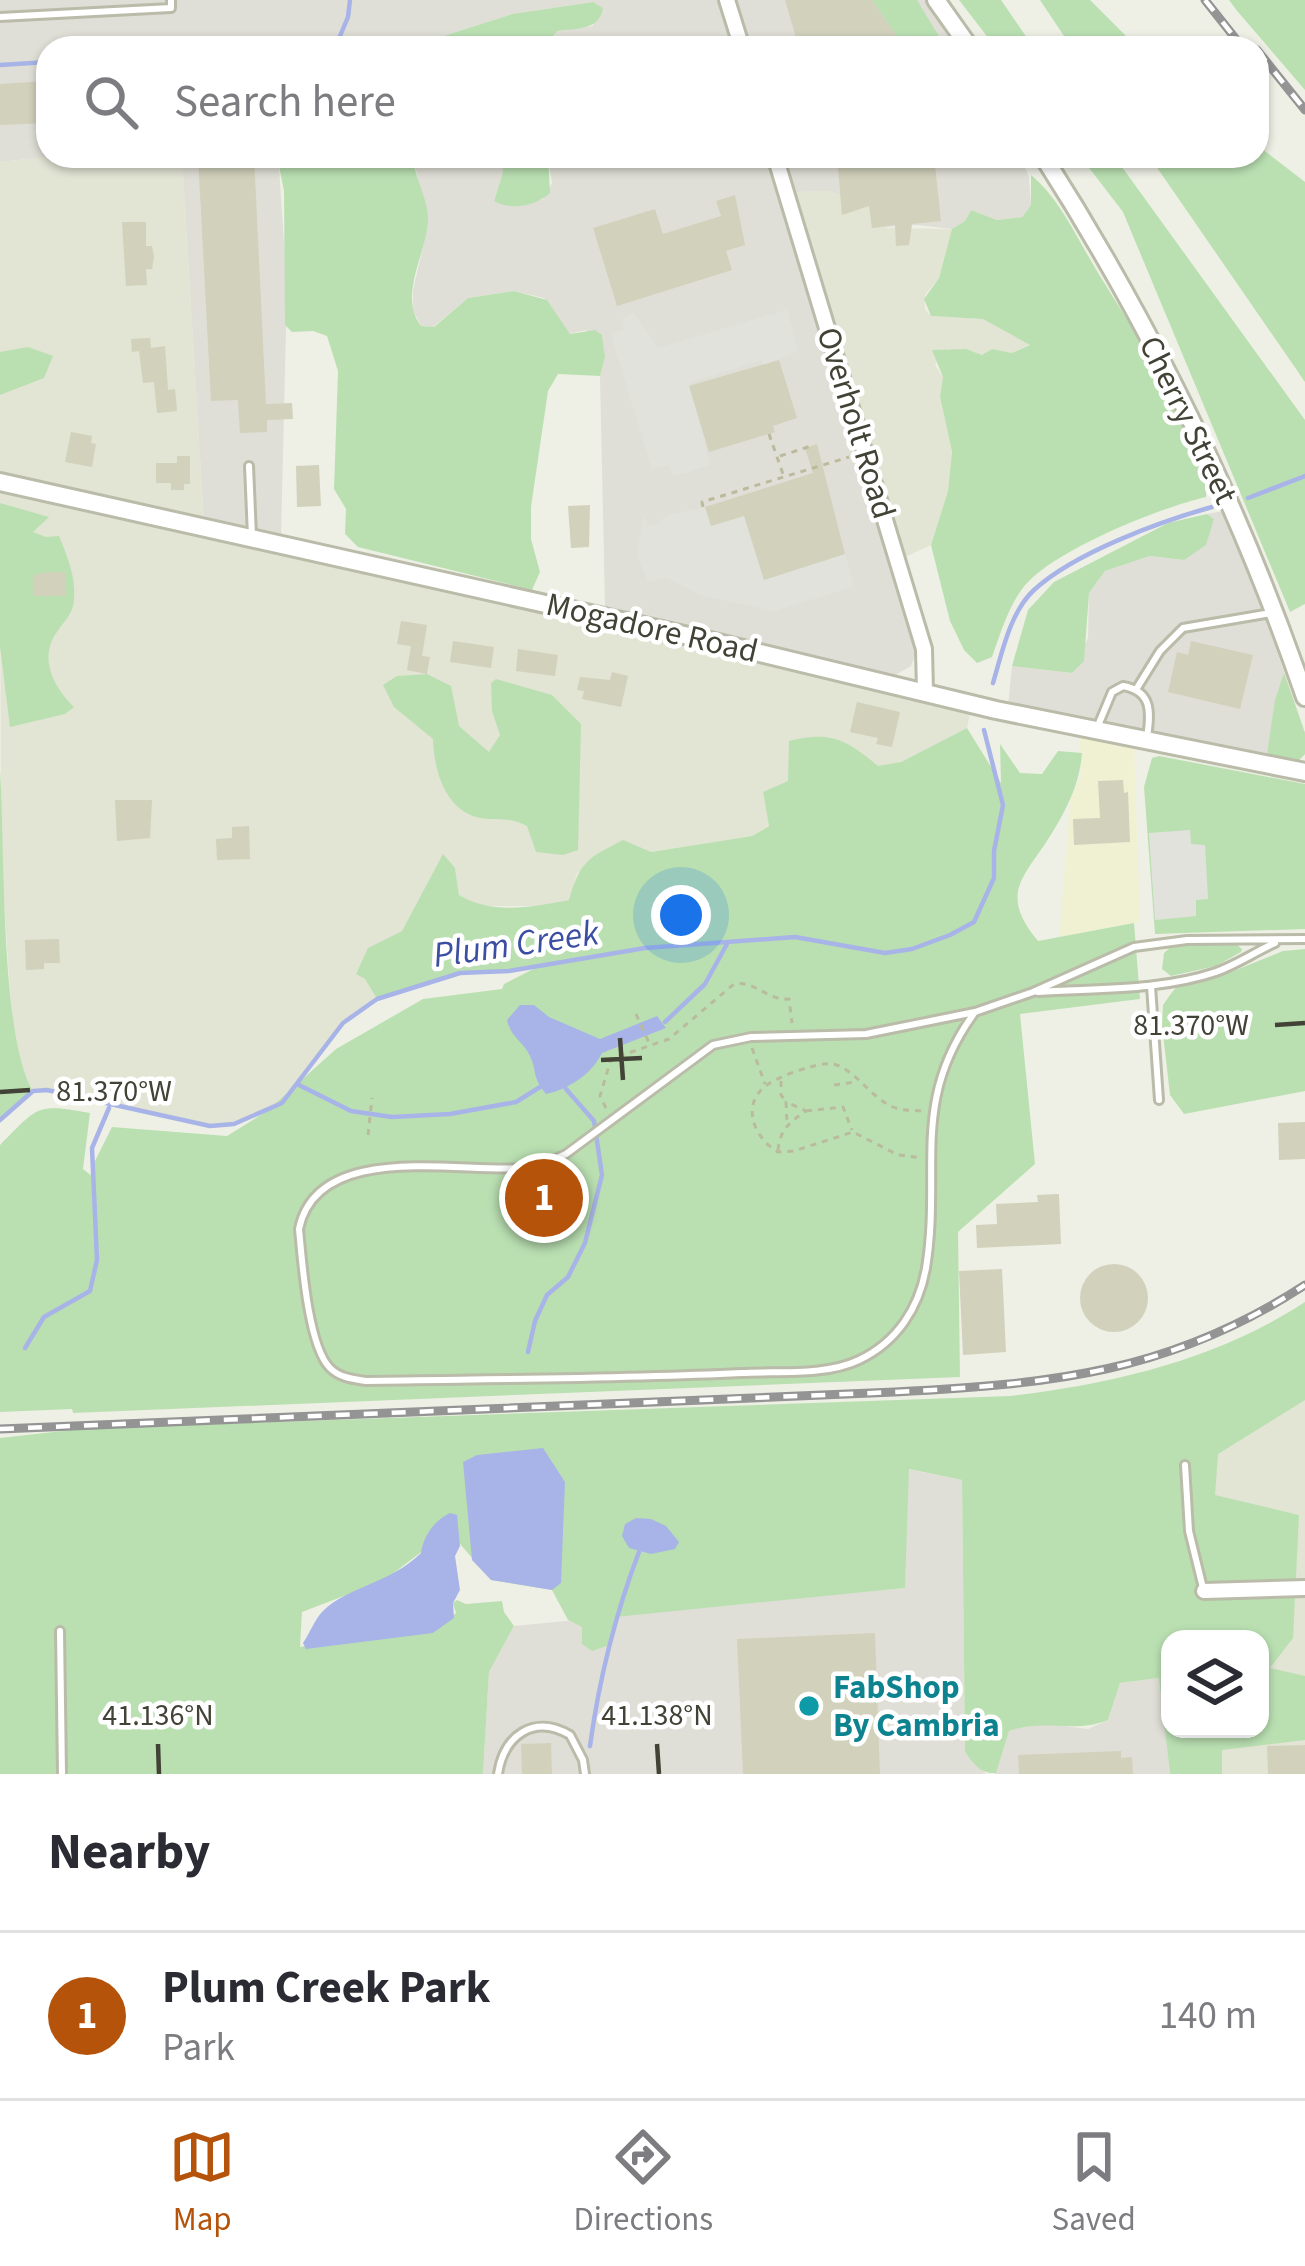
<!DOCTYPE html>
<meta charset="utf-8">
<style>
:root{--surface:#fff;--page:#f2f2f3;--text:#2b2b33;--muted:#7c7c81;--line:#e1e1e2;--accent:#b45309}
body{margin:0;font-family:"Source Sans 3",sans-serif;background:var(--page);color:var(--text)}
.controls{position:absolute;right:36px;bottom:36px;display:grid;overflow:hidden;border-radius:24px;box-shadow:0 3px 9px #0004}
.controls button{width:108px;height:108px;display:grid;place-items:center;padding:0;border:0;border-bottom:3px solid var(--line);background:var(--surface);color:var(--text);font:60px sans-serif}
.you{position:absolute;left:681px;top:915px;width:42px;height:42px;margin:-30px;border:9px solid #fff;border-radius:50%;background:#1a73e8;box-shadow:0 0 0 18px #1a73e833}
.badge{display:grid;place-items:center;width:78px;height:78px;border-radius:50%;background:var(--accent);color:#fff;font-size:39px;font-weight:700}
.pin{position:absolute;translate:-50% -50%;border:6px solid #fff;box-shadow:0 3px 12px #0006}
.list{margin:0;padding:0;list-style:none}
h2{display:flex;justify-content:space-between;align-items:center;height:156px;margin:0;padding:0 48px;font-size:51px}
h2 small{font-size:39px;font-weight:400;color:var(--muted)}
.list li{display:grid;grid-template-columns:78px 1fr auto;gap:36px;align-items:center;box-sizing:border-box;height:168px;padding:0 48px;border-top:3px solid var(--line)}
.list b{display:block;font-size:45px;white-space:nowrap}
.list p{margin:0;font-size:39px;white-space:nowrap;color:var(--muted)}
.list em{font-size:39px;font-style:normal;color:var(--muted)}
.icon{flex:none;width:66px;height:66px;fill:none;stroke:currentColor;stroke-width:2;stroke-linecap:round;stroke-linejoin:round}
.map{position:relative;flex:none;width:1305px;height:1774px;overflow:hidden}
.search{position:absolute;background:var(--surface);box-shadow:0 3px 9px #0004;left:36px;right:36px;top:36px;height:132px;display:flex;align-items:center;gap:30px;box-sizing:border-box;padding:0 42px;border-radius:36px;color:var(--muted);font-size:45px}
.sheet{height:324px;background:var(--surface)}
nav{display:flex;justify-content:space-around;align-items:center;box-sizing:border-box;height:168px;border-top:3px solid var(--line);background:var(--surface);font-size:33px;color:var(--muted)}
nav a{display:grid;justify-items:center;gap:6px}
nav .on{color:var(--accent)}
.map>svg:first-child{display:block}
.residential{fill:#e2e4d4}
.commercial{fill:#f0f0d2}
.industrial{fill:#e0dfd7}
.green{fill:#bae0b2;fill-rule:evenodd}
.parking{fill:#e2e2dd}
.water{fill:#a8b4e7}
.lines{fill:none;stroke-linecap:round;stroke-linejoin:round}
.stream{stroke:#a8b4e7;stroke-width:4.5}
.building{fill:#d1d1bc}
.service-casing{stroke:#babba9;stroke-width:12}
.minor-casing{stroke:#babba9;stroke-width:20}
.tertiary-casing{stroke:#babba9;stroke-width:22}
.path{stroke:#b9bb9c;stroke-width:3;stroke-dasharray:6 6;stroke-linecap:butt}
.service{stroke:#fff;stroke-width:6}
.minor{stroke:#fff;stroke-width:14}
.tertiary{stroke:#fff;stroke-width:16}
.rail-casing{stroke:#949494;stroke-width:9}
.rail{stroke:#fff;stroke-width:4.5;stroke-dasharray:14;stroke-linecap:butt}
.ticks{fill:none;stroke:#424236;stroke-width:4.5}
.culture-dot{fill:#0f9aa8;stroke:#fff;stroke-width:4.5}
.labels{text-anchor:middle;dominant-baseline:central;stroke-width:9;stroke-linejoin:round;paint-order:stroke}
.street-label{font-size:33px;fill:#424236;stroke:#fff}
.culture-label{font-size:33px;font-weight:bold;fill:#0d838f;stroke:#fff;text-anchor:start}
.water-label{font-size:36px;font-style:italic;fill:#3c4ea1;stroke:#fff}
.ticks-label{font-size:30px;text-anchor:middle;fill:#424236;stroke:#fff;stroke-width:9;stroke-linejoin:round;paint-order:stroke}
</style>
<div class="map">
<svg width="1305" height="1774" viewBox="0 0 1305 1774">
<rect width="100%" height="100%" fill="#eff0e5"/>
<path class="residential" d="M57,156H182L204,524L0,471V162Z
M828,191L842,196L868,193L887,228L952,229L939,278L925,295V309L931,316L983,319L1031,344L1012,353L992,349L985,355L946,349L935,365L943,377L940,398L952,452L948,491L931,545L905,557L796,192Z
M0,481L972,704L967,728L901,762L763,793L769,825L752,836L651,852L577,873L570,900L540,906H477L459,895L455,868L413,912L402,931L369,948L356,973L365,979L377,999L343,1024L282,1103L261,1114L234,1124L210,1126L47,1090L33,1091L22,1075L11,1006L1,855Z
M1305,1305V1774H1176L1260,1729V1639H1170L1149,1399Z"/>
<path class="commercial" d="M1080,736L1134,748L1140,922L1059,937L1071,798L1081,777Z"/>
<path class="industrial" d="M0,0H719L735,48H544L557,31L593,26V2L512,14L428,41L391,45L48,48V156H57L0,162Z
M735,0H930L964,48H749Z
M182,156H277L279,166L287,288L281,537L204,524Z
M413,156H502L503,172L494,201L524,205L543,199L552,183L548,156H774L911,605L916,653L911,666L892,677L605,607L600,376L605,358L586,330L569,334L544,298L514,291L468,298L433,327L421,326L413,310V290L428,225Z
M784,156H1020L1029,177L1031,205L1022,217L997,220L971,210L965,221L952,229L917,225L872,228L868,193L842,196L828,191L796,192Z
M1223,511L1253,581L1305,733V754L1298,761L1008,706L1012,666L1072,673L1088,638L1089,593L1105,571L1150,556L1184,560L1214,519L1207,514Z
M908,1469L962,1480L965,1752L986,1774H483L489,1671L514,1626L904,1588Z
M1160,1678L1170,1774H995L1009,1731L1032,1722L1088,1729L1108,1720L1120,1683Z"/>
<path class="green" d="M872,0H917L946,48H905Z
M959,0H1001L1034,48H996Z
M1040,0H1090L1138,48H1072Z
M1229,0H1305V90L1238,12Z
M593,2L603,8C599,31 577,28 557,31L544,48H355L428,41L512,14Z
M1257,145L1305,182V382L1149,156H1257Z
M277,156H413C414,178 429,199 428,222C426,254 398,296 421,326L434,327L468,298L514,291L547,300L570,334L595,330L602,335L605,358L600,376L558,374L548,391L531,507V539L540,572L532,590L358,547L345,534L346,509L334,489L338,371L327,336L313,331L292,332L285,325L284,191Z
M502,156H548L550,193C536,206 511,211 494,201L503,172Z
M1080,156H1114L1305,420V604L1290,612L1123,212Z
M1031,175C1059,198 1076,236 1094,266C1125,319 1211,440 1206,497C1159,508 1063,547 1029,581C1010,600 1001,632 992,657L977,663L964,650L950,621L931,545L948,491L952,452L940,397L943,377L932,350L966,349L982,355L992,349L1012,353L1030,345L983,319L931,316L924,299L939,278L952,229L965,221L971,210L997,220L1022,217L1031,205Z
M28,347L53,356L44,378L0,395V352Z
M0,503L49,517L33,532L46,537L59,536C67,556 76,576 74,599C74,613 64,621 57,632C38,658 54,688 74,707L65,714L10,727L0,647Z
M1207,514L1214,519L1206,545L1184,560L1150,556L1105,571L1089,593L1084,661L1072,673L1012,666L1028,610L1054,582L1168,523Z
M1284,673L1305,733V754L1298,761L1267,754L1275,700Z
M427,674L451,686L459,726L489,752L500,735L492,711L491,683L496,679L552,695L581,724L578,850L563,855L536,852L527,826C512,819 505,819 490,819C447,818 434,773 433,739L394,707L383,685L397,676Z
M967,728L1001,783L1000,744L1020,773L1042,774L1058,751L1082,753C1080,782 1068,807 1052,833C1026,876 997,892 1038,941L1134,923L1140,999L1020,1014L1035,1164L958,1232L960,1377L73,1413L72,1409L0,1412V1145C38,1107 35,1103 90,1113L83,1169L93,1177L95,1161L112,1127L227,1136L267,1111L336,1049L423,999L502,989L504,984L537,967L460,973L377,999L365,979L356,974L368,948L402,931L443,854L455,868L459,895C492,915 532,907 569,900C580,861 588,858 623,840L651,852L752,836L769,826L763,792L788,781L789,741C831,731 845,739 878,766L901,762Z
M1159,756L1305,784V929L1155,934L1144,787L1152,758Z
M0,770C5,840 0,1039 33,1091L0,1120Z
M1235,943L1242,949L1241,952L1216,966L1171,976L1162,969L1164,953L1173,945Z
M1305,949V1091L1184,1114L1170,1095L1162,1025L1163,1005L1170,995L1177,986L1231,972L1283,951Z
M1305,1302V1400L1218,1454L1215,1495L1299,1515L1293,1638L1270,1668L1305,1676V1740L1222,1750V1774H1170L1159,1678L1120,1683L1108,1720C1075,1734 1043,1718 1009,1731L996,1773C980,1774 974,1764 965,1752L962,1480L909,1469L905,1588L615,1617L607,1646L592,1651L582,1644V1627L568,1620L552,1590L491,1580L449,1531L383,1581L302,1612L300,1647L368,1633H433L456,1613L453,1603L457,1600L466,1604L502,1601L504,1612L514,1626L489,1672L483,1774H0V1438L80,1429L1011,1396C1115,1383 1216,1360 1305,1302ZM1170,1639H1260V1729H1170Z"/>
<path class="parking" d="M787,310L798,351L764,365L761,360L689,383L710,465L674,476L669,465L652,469L611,334L624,329L623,318L634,313L658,348Z
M705,507L712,526L744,516L764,579L845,554L854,586L775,611L703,596L666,577L648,582L637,554L643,517L650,525H657L666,516Z
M1190,830L1191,844L1205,845L1208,899L1196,900V916L1155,920L1149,833Z"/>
<path class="water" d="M520,1005H534L549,1017L600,1039L657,1016L666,1028L602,1053C592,1074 569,1089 546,1094C531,1075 538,1074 530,1056C523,1041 511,1038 507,1020Z
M543,1448L565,1482L561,1583L552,1590L491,1580L472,1560L463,1462L477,1455Z
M450,1513L457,1515L460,1546L455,1556L460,1590L453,1603L454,1618L433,1633L306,1649L303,1643C310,1633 314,1620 323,1611C347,1587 391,1583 421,1553C423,1536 435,1520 450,1513Z
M651,1519L666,1526L679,1542L675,1549L651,1554L629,1548L622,1536L625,1524L636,1518Z"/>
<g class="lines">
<path class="stream" d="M191,48L229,41L267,48
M335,48L348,17L350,0
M0,65L48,62
M1248,498L1305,476
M993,683C1002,653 1010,612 1034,590C1074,553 1161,521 1212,507
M665,1022L705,984L727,944
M297,1084L351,1111L392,1117L450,1114L516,1102L540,1087
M0,1120L33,1091L47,1090L210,1126L234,1124L282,1103L343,1023L377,999L460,973L509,971L645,948L795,937L885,953L912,949L950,935L974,922L994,878V851L1003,805L984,730
M25,1348L44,1317L90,1291L97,1260L92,1148L109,1108
M528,1352L535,1321L547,1295L568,1277L585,1243L602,1175L594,1121L566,1089
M590,1746C599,1680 615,1615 639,1552"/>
</g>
<path class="building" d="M785,0H872L905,48H799Z
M48,81V123L0,125V84Z
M198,156H254L266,404L292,403L293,419L267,420V432L240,433L238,400L211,401Z
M837,156H934L941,221L912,224L909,245L896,246L895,225L872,228L869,206L842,215Z
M735,195L745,245L726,251L732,270L617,306L593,228L655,209L663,234L721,216L716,201Z
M122,222H146V246H152L154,257L152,269H146L147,285L126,286Z
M150,338L151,348L165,346L168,390L175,389L177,411L157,413L154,382L143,383L139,351L132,352L131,339Z
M779,360L797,418L773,426L775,432L709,452L689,386Z
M71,432L92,436L91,443L96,444L92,467L65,462Z
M817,444L845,554L764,580L744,516L711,526L705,507L813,473L805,448Z
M177,456H190V484H184V490H171V483H156V463H177Z
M319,465L321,506L297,507L296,466Z
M590,505L589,547L571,548L568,506Z
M47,572H66V596H33V575Z
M401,621L427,625L422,656L430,657L427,674L407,670L411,646L397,644Z
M453,641L494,647L491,668L450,662Z
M1191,641L1253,655L1240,709L1168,692L1177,652L1188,655Z
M518,649L558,655L555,676L516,671Z
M612,672L628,676L621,707L582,699L584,691L577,690L580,677L610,680Z
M857,702L900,712L892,747L876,744L878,738L850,732Z
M1123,780L1124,793L1128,792L1130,842L1074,845L1073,819L1100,818L1098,781Z
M115,800H152L150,838L117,841Z
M249,826L250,859L217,860L216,839L232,838V827Z
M59,939L60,963H44V969L26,970L25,940Z
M1305,1122V1159L1279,1160L1278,1123Z
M542,1189L560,1190L557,1234L539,1232Z
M1059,1194L1061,1244L977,1248L976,1225L997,1224L996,1204L1038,1202L1037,1195Z
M1080 1298a34 34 0 1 1 68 0a34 34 0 1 1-68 0Z
M1002,1269L1006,1352L963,1355L959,1271Z
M875,1633L880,1774H743L737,1639Z
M551,1743L552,1774H522L521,1744Z
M1305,1745V1774H1268L1267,1746Z
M1121,1751V1758L1132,1757L1133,1774H1019L1018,1755Z"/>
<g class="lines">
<g class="service-casing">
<path id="service" d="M0,17L171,8V0
M249,466L252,536
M1137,688L1160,651L1183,628L1271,613
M1097,728L1112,692L1123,686C1152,691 1151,712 1147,737
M1151,986L1159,1100
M1038,992C1097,988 1159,991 1216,972C1236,965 1255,952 1275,943
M975,1012C909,1102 942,1170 926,1268C919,1308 897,1342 859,1360C826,1376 777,1371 741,1373C616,1379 491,1379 366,1381C353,1379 340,1378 330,1368C308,1346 302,1261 299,1229C317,1141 457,1173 522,1168C537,1167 552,1161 566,1154L713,1045L751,1037L866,1034Z
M975,1012L1033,992L1134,947L1187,940L1305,939
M1185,1465L1189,1531L1203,1588
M60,1631L62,1774
M498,1774C504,1735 534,1714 570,1735L583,1760L585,1774"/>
</g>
<g class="minor-casing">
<path id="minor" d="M727,0L742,48
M775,156L924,649L925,692
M1204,1591L1305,1588"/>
</g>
<g class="tertiary-casing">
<path id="tertiary" d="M936,0L970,48
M1043,156C1151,325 1240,507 1305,697
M0,482L702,639L996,710L1305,772"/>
</g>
<path class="path" d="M769,434L784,477
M780,456L811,446
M703,507L702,502L849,457
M636,1014L650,1045
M752,1048L765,1084
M781,1081V1095L785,1100
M834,1085L856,1082
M606,1108L600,1096L611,1059L669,1039L734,984C755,980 767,1001 789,999L792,1023
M806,1111L843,1107L852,1130
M921,1111C912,1110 902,1111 893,1107C867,1096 850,1060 824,1064C808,1066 773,1078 762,1089C741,1110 757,1140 778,1152L794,1151L853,1132L898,1155L922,1158
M368,1135L372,1098
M778,1150C780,1129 790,1122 806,1111L786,1102L787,1124"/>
<use href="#service" class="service"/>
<use href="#minor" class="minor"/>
<use href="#tertiary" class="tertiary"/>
<g class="rail-casing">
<path id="rail" d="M1205,0L1243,48
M1257,50L1305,110
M0,1429L895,1392C1051,1384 1170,1373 1305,1285"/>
</g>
<use href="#rail" class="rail"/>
</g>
<path class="ticks" d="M1275,1025L1305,1023M620,1038L623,1080M601,1060L642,1058M0,1092L30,1090M158,1744L159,1774M657,1744L659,1774"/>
<circle class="culture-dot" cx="809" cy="1706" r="12"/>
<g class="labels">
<g class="street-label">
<text transform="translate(1188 420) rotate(64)">Cherry Street</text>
<text transform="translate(856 423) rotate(73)">Overholt Road</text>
<text transform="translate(652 628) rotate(13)">Mogadore Road</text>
</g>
<g class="culture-label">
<text x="833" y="1687">FabShop<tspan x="833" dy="38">By Cambria</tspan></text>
</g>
<g class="water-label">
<text transform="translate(516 944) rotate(-8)">Plum Creek</text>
</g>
</g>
<g class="ticks-label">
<text x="1191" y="1035">81.370°W</text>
<text x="114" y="1101">81.370°W</text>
<text x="158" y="1725">41.136°N</text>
<text x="657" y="1725">41.138°N</text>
</g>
</svg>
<div class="controls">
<button><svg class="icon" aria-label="layers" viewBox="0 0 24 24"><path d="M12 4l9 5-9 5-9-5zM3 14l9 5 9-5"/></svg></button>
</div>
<div class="you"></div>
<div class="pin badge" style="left:544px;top:1198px">1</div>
<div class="search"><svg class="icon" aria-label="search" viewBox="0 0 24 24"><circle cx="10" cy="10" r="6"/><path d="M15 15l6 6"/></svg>Search here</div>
</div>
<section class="sheet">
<h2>Nearby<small></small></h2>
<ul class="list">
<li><span class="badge">1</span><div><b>Plum Creek Park</b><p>Park</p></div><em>140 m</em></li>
</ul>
</section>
<nav>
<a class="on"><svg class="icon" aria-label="map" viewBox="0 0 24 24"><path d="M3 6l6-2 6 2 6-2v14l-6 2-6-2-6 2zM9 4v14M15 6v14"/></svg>Map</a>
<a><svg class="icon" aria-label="directions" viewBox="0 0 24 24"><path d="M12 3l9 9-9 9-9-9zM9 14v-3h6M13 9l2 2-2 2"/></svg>Directions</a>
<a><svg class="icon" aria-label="saved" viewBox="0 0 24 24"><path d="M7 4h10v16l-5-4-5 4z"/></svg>Saved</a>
</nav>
